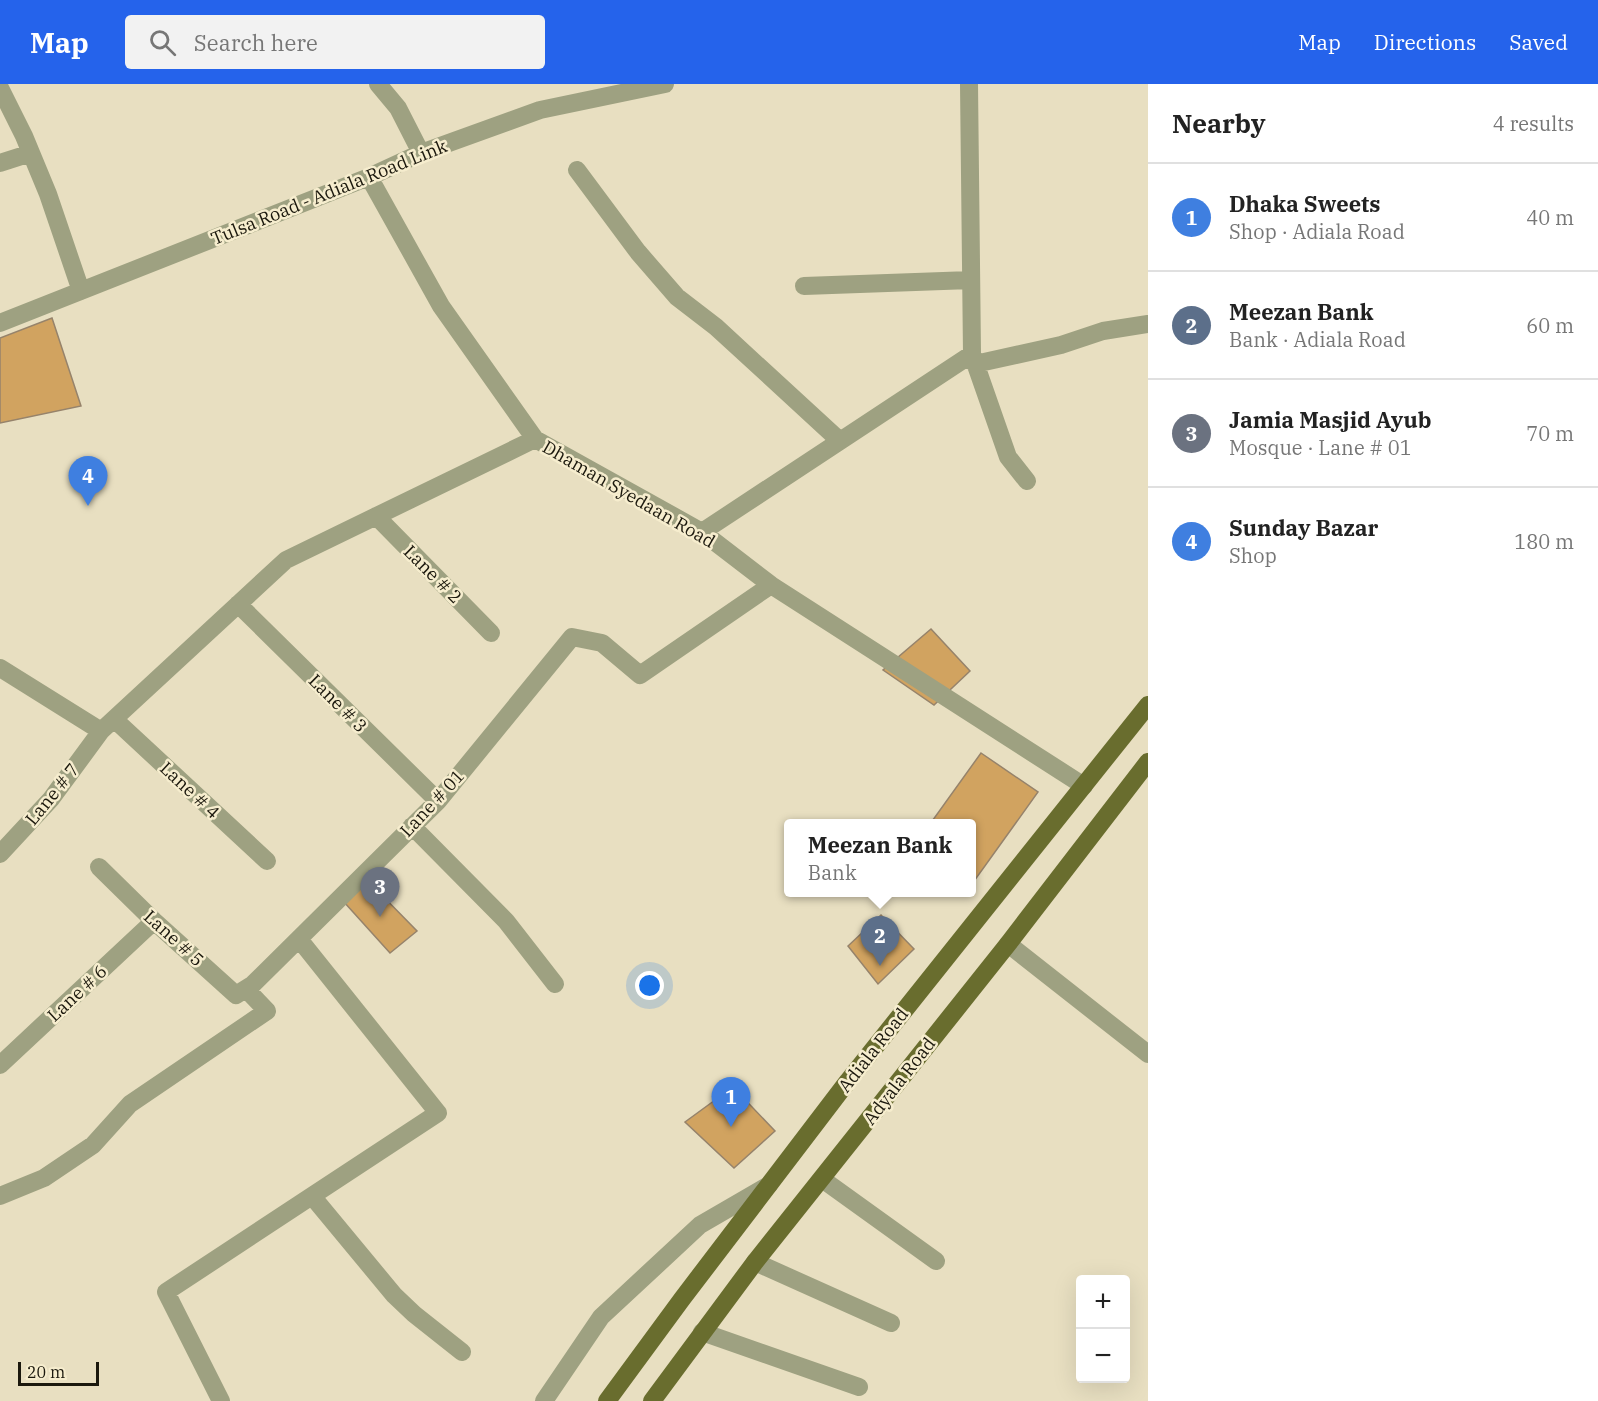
<!DOCTYPE html>
<meta charset="utf-8">
<style>
:root{--surface:#fff;--page:#f2f2f2;--text:#222;--muted:#767676;--line:#e0e0e0;--accent:#2563eb}
body{margin:0;font-family:"IBM Plex Serif",serif;background:var(--page);color:var(--text)}
.controls{position:absolute;right:18px;bottom:18px;display:grid;overflow:hidden;border-radius:6px;box-shadow:0 6px 24px #0002}
.controls button{width:54px;height:54px;display:grid;place-items:center;padding:0;border:0;border-bottom:2px solid var(--line);background:var(--surface);color:var(--text);font:30px sans-serif}
.scale{position:absolute;left:18px;bottom:15px;width:81px;box-sizing:border-box;padding-left:6px;border:3px solid #1b180d;border-top:0;font-size:16px;line-height:21px;white-space:nowrap;color:#1b180d;-webkit-text-stroke:4px #f6edce;paint-order:stroke}
.you{position:absolute;left:650px;top:902px;width:21px;height:21px;margin:-15px;border:4px solid #fff;border-radius:50%;background:#1a73e8;box-shadow:0 0 0 9px #1a73e833}
.badge{display:grid;place-items:center;width:39px;height:39px;border-radius:50%;background:var(--accent);color:#fff;font-size:20px;font-weight:700}
.pin{position:absolute;translate:-50% -50px;filter:drop-shadow(0 2px 3px #0008)}
.pin::after{content:'';position:absolute;top:32px;width:21px;height:18px;background:inherit;clip-path:polygon(0 0,100% 0,50% 100%)}
.popup{position:absolute;left:784px;top:735px;width:192px;height:78px;box-sizing:border-box;display:grid;place-content:center;border-radius:6px;background:var(--surface);filter:drop-shadow(0 2px 4px #0005);font-size:20px;white-space:nowrap;color:var(--muted)}
.popup b{font-size:22px;color:var(--text)}
.popup::after{content:'';position:absolute;left:50%;top:100%;margin-left:-12px;border:12px solid transparent;border-top-color:var(--surface)}
.list{margin:0;padding:0;list-style:none}
h2{display:flex;justify-content:space-between;align-items:center;height:78px;margin:0;padding:0 24px;font-size:26px}
h2 small{font-size:20px;font-weight:400;color:var(--muted)}
.list li{display:grid;grid-template-columns:39px 1fr auto;gap:18px;align-items:center;box-sizing:border-box;height:108px;padding:0 24px;border-top:2px solid var(--line)}
.list b{display:block;font-size:22px;white-space:nowrap}
.list p{margin:0;font-size:20px;white-space:nowrap;color:var(--muted)}
.list em{font-size:20px;font-style:normal;color:var(--muted)}
.icon{flex:none;width:33px;height:33px;fill:none;stroke:currentColor;stroke-width:2;stroke-linecap:round;stroke-linejoin:round}
.map{position:relative;flex:none;width:1148px;height:1317px;overflow:hidden}
header{display:flex;align-items:center;gap:36px;box-sizing:border-box;height:84px;padding:0 30px;background:var(--accent);color:#fff}
header strong{font-size:28px}
nav{display:flex;gap:33px;margin-inline-start:auto;font-size:21px}
.search{width:420px;height:54px;background:var(--page);display:flex;align-items:center;gap:15px;box-sizing:border-box;padding:0 21px;border-radius:6px;color:var(--muted);font-size:22px}
main{display:flex}
aside{flex:1;background:var(--surface)}
.map>svg:first-child{display:block}
.building{fill:#d1a360;stroke:#96836b;stroke-width:1.5}
.lines{fill:none;stroke-linecap:round;stroke-linejoin:round}
.street{stroke:#9ea181;stroke-width:18}
.primary{stroke:#696d2e;stroke-width:18}
.labels{text-anchor:middle;dominant-baseline:central;stroke-width:5;stroke-linejoin:round;paint-order:stroke}
.street-label{font-size:18px;fill:#1b180d;stroke:#f6edce}
</style>
<header>
<strong>Map</strong>
<div class="search"><svg class="icon" aria-label="search" viewBox="0 0 24 24"><circle cx="10" cy="10" r="6"/><path d="M15 15l6 6"/></svg>Search here</div>
<nav><a>Map</a><a>Directions</a><a>Saved</a></nav>
</header>
<main>
<div class="map">
<svg width="1148" height="1317" viewBox="0 0 1148 1317">
<rect width="100%" height="100%" fill="#e8dfc1"/>
<path class="building" d="M52,234L81,322L0,339V254Z
M931,545L970,587L934,621L883,586Z
M981,669L1038,708L972,800V740H930Z
M367,796L417,847L390,869L344,818Z
M881,831L914,865L878,900L848,862Z
M733,1003L775,1047L734,1084L685,1038Z"/>
<g class="lines">
<path class="street" d="M378,0L398,24L421,69
M969,0L972,270L1008,373L1027,397
M0,4L24,52L48,110L81,207
M0,79L31,69
M577,86L638,168L677,213L716,243L840,357
M369,93L441,222L535,355
M804,202L971,196
M0,239L369,93L421,69L540,26L665,0
M975,280L1061,261L1103,247L1148,240
M376,432L491,549
M702,448L972,270
M238,520L438,717
M0,584L101,647L286,476L535,355L702,448L771,501L1084,702
M114,635L267,777
M412,742L506,837L555,900
M0,770L51,715L101,647
M99,783L154,837L236,911L252,901
M1008,860L1148,970
M0,981L154,837
M822,1095L936,1177
M0,1112L44,1094L93,1061L130,1020L267,927L247,906L438,717L572,553L602,559L640,591L771,501
M312,1112L394,1211L414,1230L462,1268
M755,1178L891,1239
M702,1248L859,1303
M221,1317L166,1208L438,1029L299,855
M544,1317L601,1233L700,1141L769,1101"/>
<path class="primary" d="M607,1317L682,1215L848,997L1148,621
M652,1317L755,1178L1008,860L1148,678"/>
</g>
<g class="labels">
<g class="street-label">
<text transform="translate(329 108) rotate(-22)">Tulsa Road - Adiala Road Link</text>
<text transform="translate(629 410) rotate(30)">Dhaman Syedaan Road</text>
<text transform="translate(433 490) rotate(45)">Lane # 2</text>
<text transform="translate(338 619) rotate(45)">Lane # 3</text>
<text transform="translate(190 706) rotate(43)">Lane # 4</text>
<text transform="translate(52 710) rotate(-51)">Lane # 7</text>
<text transform="translate(432 719) rotate(-47)">Lane # 01</text>
<text transform="translate(174 854) rotate(42)">Lane # 5</text>
<text transform="translate(77 909) rotate(-43)">Lane # 6</text>
<text transform="translate(873 966) rotate(-52)">Adiala Road</text>
<text transform="translate(899 997) rotate(-52)">Adyala Road</text>
</g>
</g>
</svg>
<div class="controls">
<button>+</button>
<button>−</button>
</div>
<div class="scale">20 m</div>
<div class="you"></div>
<div class="pin badge" style="left:731px;top:1043px;background:#3f7fe0">1</div>
<div class="pin badge" style="left:880px;top:882px;background:#5c6f8a">2</div>
<div class="popup"><b>Meezan Bank</b>Bank</div>
<div class="pin badge" style="left:380px;top:833px;background:#6b7280">3</div>
<div class="pin badge" style="left:88px;top:422px;background:#3f7fe0">4</div>
</div>
<aside>
<h2>Nearby<small>4 results</small></h2>
<ul class="list">
<li><span class="badge" style="background:#3f7fe0">1</span><div><b>Dhaka Sweets</b><p>Shop · Adiala Road</p></div><em>40 m</em></li>
<li><span class="badge" style="background:#5c6f8a">2</span><div><b>Meezan Bank</b><p>Bank · Adiala Road</p></div><em>60 m</em></li>
<li><span class="badge" style="background:#6b7280">3</span><div><b>Jamia Masjid Ayub</b><p>Mosque · Lane # 01</p></div><em>70 m</em></li>
<li><span class="badge" style="background:#3f7fe0">4</span><div><b>Sunday Bazar</b><p>Shop</p></div><em>180 m</em></li>
</ul>
</aside>
</main>
